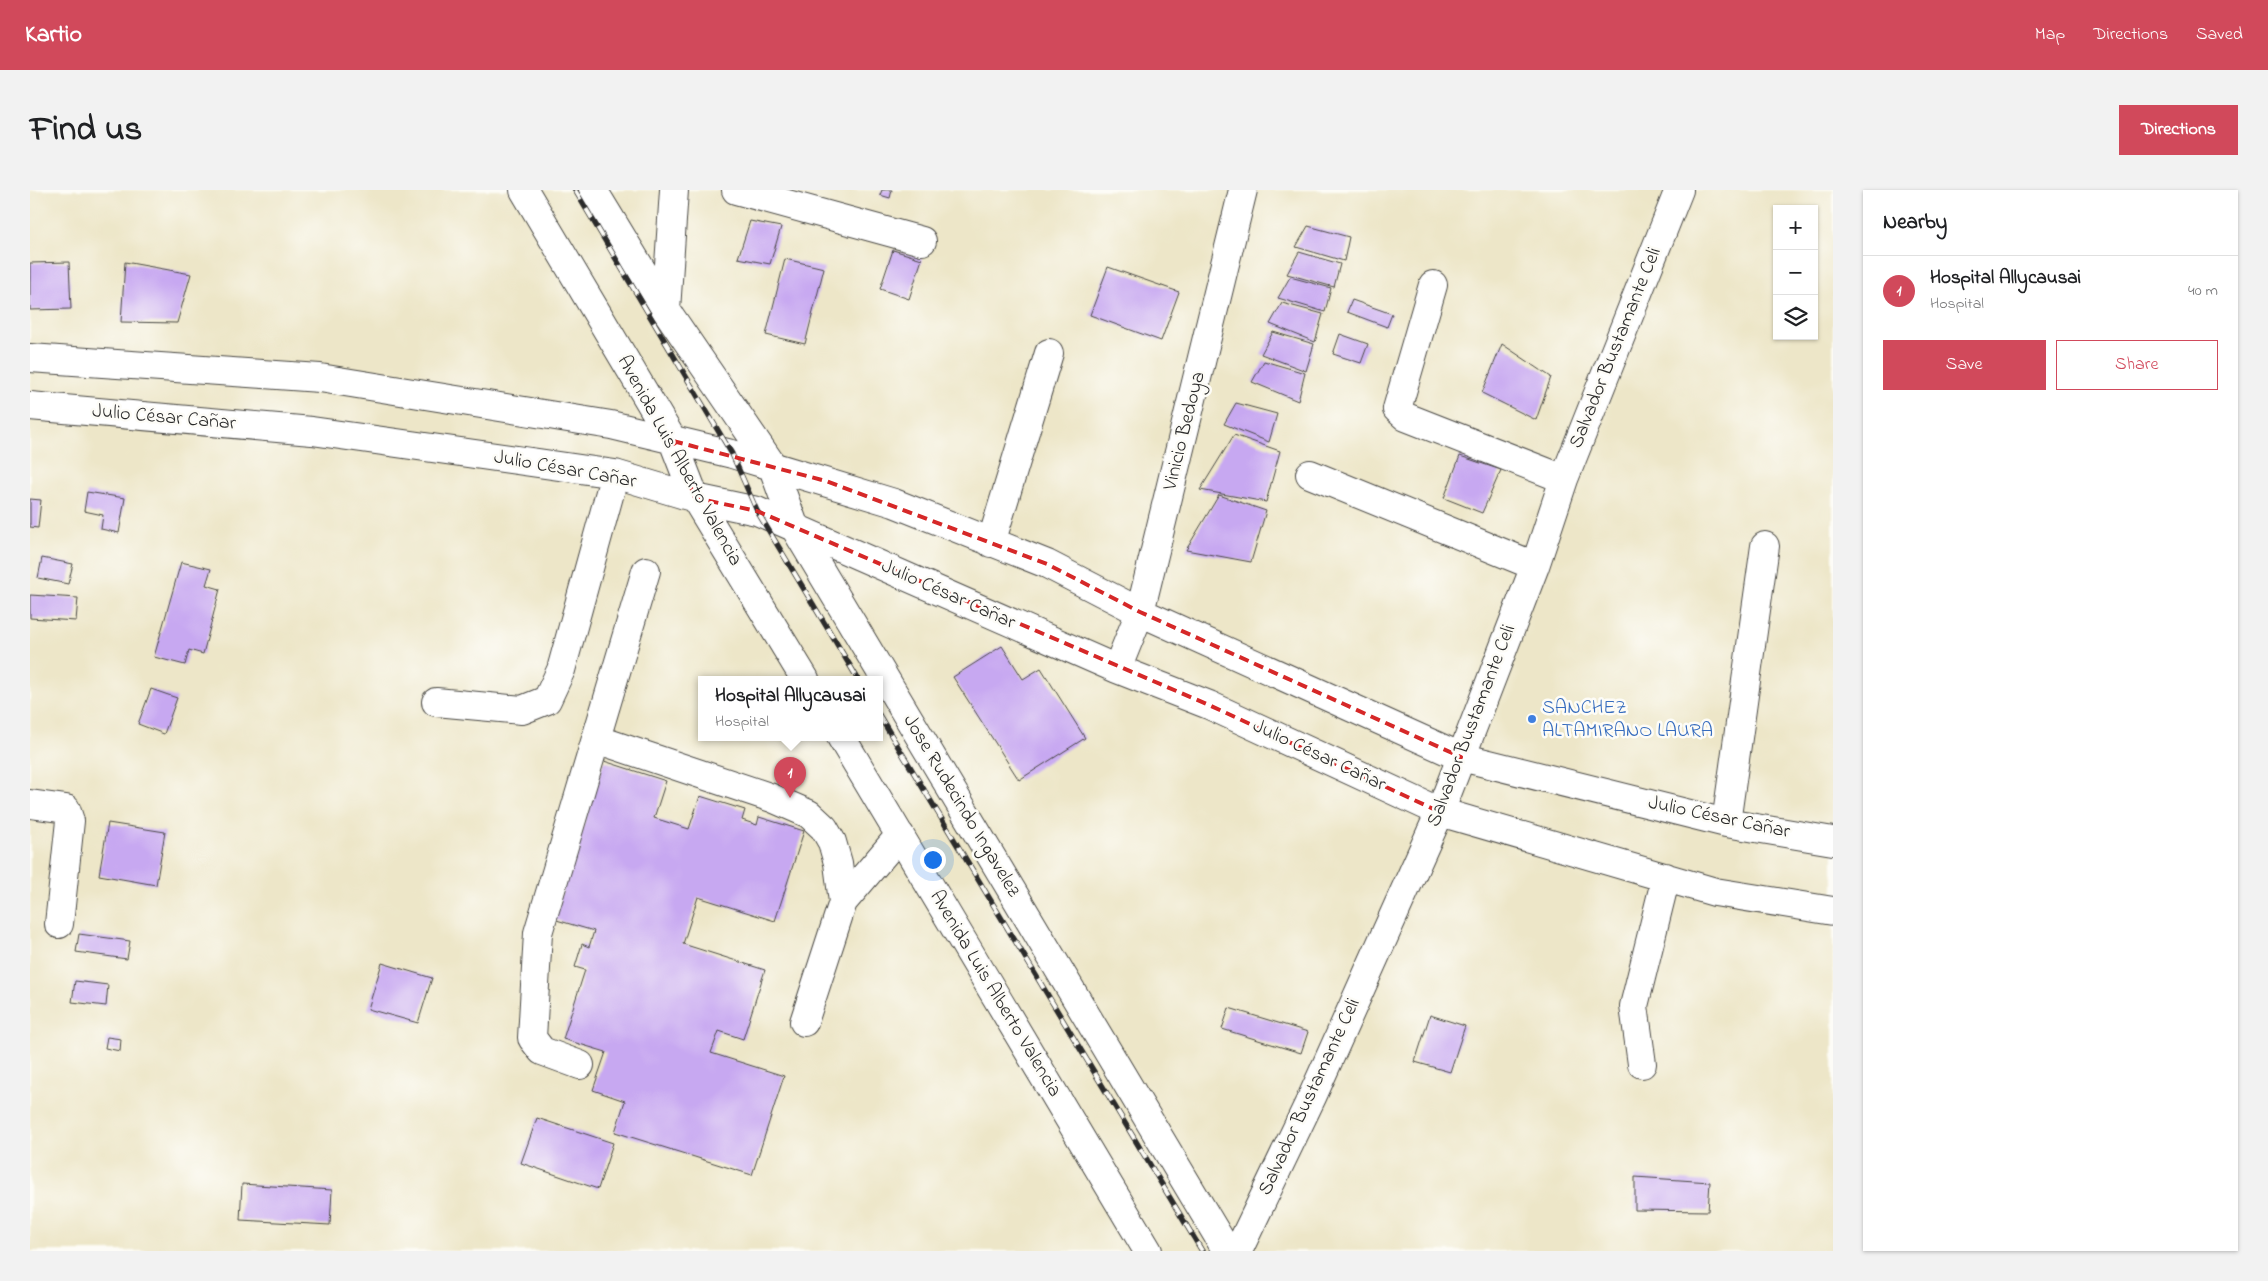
<!DOCTYPE html>
<meta charset="utf-8">
<style>
:root{--surface:#fff;--page:#f2f2f2;--text:#202124;--muted:#757577;--line:#e0e0e0;--accent:#d1495b}
body{margin:0;font-family:"Indie Flower",sans-serif;background:var(--page);color:var(--text)}
.controls{position:absolute;right:15px;top:15px;display:grid;overflow:hidden;border-radius:0px;box-shadow:0 1px 4px #0004}
.controls button{width:45px;height:45px;display:grid;place-items:center;padding:0;border:0;border-bottom:1px solid var(--line);background:var(--surface);color:var(--text);font:25px sans-serif}
.you{position:absolute;left:902px;top:669px;width:18px;height:18px;margin:-12px;border:4px solid #fff;border-radius:50%;background:#1a73e8;box-shadow:0 0 0 8px #1a73e833}
.badge{display:grid;place-items:center;width:32px;height:32px;border-radius:50%;background:var(--accent);color:#fff;font-size:16px;font-weight:700}
.pin{position:absolute;translate:-50% -41px;filter:drop-shadow(0 1px 2px #0008)}
.pin::after{content:'';position:absolute;top:26px;width:18px;height:15px;background:inherit;clip-path:polygon(0 0,100% 0,50% 100%)}
.popup{position:absolute;left:668px;top:486px;width:185px;height:65px;box-sizing:border-box;display:grid;place-content:center;border-radius:0px;background:var(--surface);filter:drop-shadow(0 1px 4px #0005);font-size:16px;white-space:nowrap;color:var(--muted)}
.popup b{font-size:19px;color:var(--text)}
.popup::after{content:'';position:absolute;left:50%;top:100%;margin-left:-10px;border:10px solid transparent;border-top-color:var(--surface)}
.list{margin:0;padding:0;list-style:none}
h2{display:flex;justify-content:space-between;align-items:center;height:65px;margin:0;padding:0 20px;font-size:21px}
h2 small{font-size:16px;font-weight:400;color:var(--muted)}
.list li{display:grid;grid-template-columns:32px 1fr auto;gap:15px;align-items:center;box-sizing:border-box;height:70px;padding:0 20px;border-top:1px solid var(--line)}
.list b{display:block;font-size:19px;white-space:nowrap}
.list p{margin:0;font-size:16px;white-space:nowrap;color:var(--muted)}
.list em{font-size:16px;font-style:normal;color:var(--muted)}
.actions{display:flex;gap:10px;padding:15px 20px}
.actions a{flex:1;padding:11px 0;border:1px solid var(--accent);border-radius:0px;text-align:center;font-size:18px;color:var(--accent)}
.actions .main{background:var(--accent);color:#fff}
.icon{flex:none;width:28px;height:28px;fill:none;stroke:currentColor;stroke-width:2;stroke-linecap:round;stroke-linejoin:round}
.map{position:relative;flex:none;width:1803px;height:1061px;overflow:hidden;border-radius:0px}
header{display:flex;align-items:center;gap:30px;box-sizing:border-box;height:70px;padding:0 25px;background:var(--accent);color:#fff}
header strong{font-size:24px}
nav{display:flex;gap:28px;margin-inline-start:auto;font-size:18px}
.intro{display:flex;align-items:center;justify-content:space-between;box-sizing:border-box;height:120px;padding:0 30px}
h1{margin:0;font-size:35px}
.button{padding:12px 22px;border-radius:0px;background:var(--accent);color:#fff;font-size:18px;font-weight:700}
main{display:flex;gap:30px;padding:0 30px}
aside{flex:1;background:var(--surface);border-radius:0px;box-shadow:0 1px 4px #0004}
.map>svg:first-child{display:block}
.building{fill:#c7a8f1}
.lines{fill:none;stroke-linecap:round;stroke-linejoin:round}
.minor-casing{stroke:#484743;stroke-width:30}
.minor{stroke:#fff;stroke-width:28}
.rail-casing{stroke:#2b2b2b;stroke-width:5.5}
.rail{stroke:#fdfcf7;stroke-width:4;stroke-dasharray:11;stroke-linecap:butt}
.marked{fill:none;stroke:#d62828;stroke-width:4;stroke-dasharray:10 6;stroke-linejoin:round}
.shop-dot{fill:#3f7fe0;stroke:#fdfcf7;stroke-width:2}
.labels{text-anchor:middle;dominant-baseline:central;stroke-width:5;stroke-linejoin:round;paint-order:stroke}
.street-label{font-size:20px;fill:#2b2b2b;stroke:#fdfcf7}
.shop-label{font-size:20px;fill:#366cbe;stroke:#fdfcf7;text-anchor:start}
</style>
<header>
<strong>Kartio</strong>
<nav><a>Map</a><a>Directions</a><a>Saved</a></nav>
</header>
<div class="intro"><h1>Find us</h1><a class="button">Directions</a></div>
<main>
<div class="map">
<svg width="1803" height="1061" viewBox="0 0 1803 1061">
<rect width="100%" height="100%" fill="#fdfcf7"/>
<filter id="ink" filterUnits="userSpaceOnUse"><feTurbulence type="fractalNoise" baseFrequency=".02" numOctaves="2"/><feDisplacementMap in="SourceGraphic" scale="10" xChannelSelector="R" yChannelSelector="G"/><feConvolveMatrix kernelMatrix="1 2 1 2 8 2 1 2 1" color-interpolation-filters="sRGB"/></filter>
<filter id="wash" filterUnits="userSpaceOnUse"><feTurbulence type="fractalNoise" baseFrequency=".0096" numOctaves="4" result="noise"/><feDisplacementMap in="SourceGraphic" scale="20" xChannelSelector="R" yChannelSelector="G"/><feGaussianBlur stdDeviation="1.12" result="paint"/><feColorMatrix in="noise" values="0 0 0 0 0 0 0 0 0 0 0 0 0 0 0 0 0 1.4 0 .05"/><feComposite in="paint" operator="in"/></filter>
<g filter="url(#wash)">
<rect width="100%" height="100%" fill="#ede6c8"/>
<g id="blocks">
<path class="building" d="M852,0H862L860,8L850,5Z
M720,31L751,37L740,74L708,68Z
M1278,36L1319,47L1314,71L1266,57Z
M863,60L892,69L879,109L850,99Z
M1269,62L1310,74L1304,97L1257,84Z
M755,69L794,78L775,154L736,145Z
M39,72L41,119L0,120V73Z
M95,72L161,84L147,133L91,132Z
M1078,77L1149,102L1131,151L1060,125Z
M1260,87L1301,98L1295,122L1248,108Z
M1322,110L1362,124L1357,137L1317,122Z
M1252,113L1293,124L1285,152L1240,134Z
M1243,142L1284,154L1276,181L1231,164Z
M1310,144L1338,154L1331,173L1303,164Z
M1472,154L1521,187L1506,230L1452,203Z
M1234,171L1275,183L1268,211L1222,192Z
M1206,213L1247,224L1239,252L1194,234Z
M1204,245L1250,261L1236,312L1170,300Z
M1430,266L1471,280L1452,323L1414,308Z
M57,302L95,308L89,343L71,339L73,325L54,321Z
M1189,305L1236,321L1221,372L1156,360Z
M0,309L11,310L8,338L0,337Z
M12,368L43,374L38,394L8,388Z
M151,372L181,379L176,395L190,399L173,464L159,460L155,475L124,467Z
M0,405L48,408L46,431L0,428Z
M972,456L993,489L1011,478L1055,548L989,590L923,487Z
M121,499L147,508L134,544L108,534Z
M574,571L636,591L624,628L659,639L670,606L715,620L712,630L727,635L729,627L774,641L745,731L668,707L653,754L735,780L713,849L689,841L681,863L754,886L722,985L585,942L595,911L563,900L576,862L533,849L555,780L545,777L552,754L559,757L564,741L523,729Z
M78,633L135,642L126,695L69,685Z
M49,744L100,751L97,769L46,762Z
M352,773L402,788L388,833L338,819Z
M45,791L78,795L76,816L42,812Z
M1199,818L1278,842L1271,863L1192,839Z
M1400,825L1435,836L1420,882L1385,872Z
M77,847L91,849L90,861L75,858Z
M507,928L583,953L568,999L491,973Z
M1605,987L1680,992L1678,1021L1605,1020Z
M212,994L302,1000L300,1035L210,1030Z"/>
</g>
</g>
<g filter="url(#ink)">
<use href="#blocks" fill-opacity="0" stroke="#484743" stroke-width="1"/>
<g class="lines">
<g class="minor-casing">
<path id="minor" d="M494,0L643,251L665,308L775,489
M563,0L636,120
M644,0L636,120L742,275L765,338L1197,1061
M706,0L892,51
M1403,95L1367,219L1376,227L1534,289
M0,168L290,188L581,235L702,264L864,313L1017,374L1110,422L1431,567L1696,633L1803,651
M0,216L282,241L585,284L665,308L727,321L1087,479L1179,515L1410,622L1685,702L1803,721
M1280,284L1505,376
M961,353L1019,163
M1087,479L1110,422L1213,0
M406,512L492,520L517,510L531,480L585,284
M811,547L1118,1061
M566,549L742,608L779,624L794,638L802,652L808,673L813,712
M0,614L36,619L40,631L29,734
M1696,633L1735,356
M774,832L813,712L870,645
M1612,874L1604,816L1636,687
M550,875L512,861L502,848L508,743L616,381
M1208,1061L1282,907L1410,622L1505,376L1534,289L1649,0"/>
</g>
<use href="#minor" class="minor"/>
<g class="rail-casing">
<path id="rail" d="M545,0L702,264L727,321L828,489
M849,525L1172,1061"/>
</g>
<use href="#rail" class="rail"/>
</g>
</g>
<path class="marked" d="M643,251L796,291L1017,374L1110,422L1431,567L1410,622L1179,515L727,321L665,308Z"/>
<circle class="shop-dot" cx="1502" cy="529" r="5"/>
<g class="labels">
<g class="street-label">
<text transform="translate(1586 158) rotate(-68)">Salvador Bustamante Celi</text>
<text transform="translate(134 228) rotate(5)">Julio César Cañar</text>
<text transform="translate(1155 241) rotate(-76)">Vinicio Bedoya</text>
<text transform="translate(649 271) rotate(61)">Avenida Luis Alberto Valencia</text>
<text transform="translate(535 280) rotate(10)">Julio César Cañar</text>
<text transform="translate(918 405) rotate(24)">Julio César Cañar</text>
<text transform="translate(1442 536) rotate(-69)">Salvador Bustamante Celi</text>
<text transform="translate(1289 566) rotate(25)">Julio César Cañar</text>
<text transform="translate(931 616) rotate(59)">Jose Rudecindo Ingavelez</text>
<text transform="translate(1689 628) rotate(12)">Julio César Cañar</text>
<text transform="translate(965 804) rotate(59)">Avenida Luis Alberto Valencia</text>
<text transform="translate(1280 907) rotate(-65)">Salvador Bustamante Celi</text>
</g>
<g class="shop-label">
<text x="1512" y="518">SANCHEZ<tspan x="1512" dy="23">ALTAMIRANO LAURA</tspan></text>
</g>
</g>
</svg>
<div class="controls">
<button>+</button>
<button>−</button>
<button><svg class="icon" aria-label="layers" viewBox="0 0 24 24"><path d="M12 4l9 5-9 5-9-5zM3 14l9 5 9-5"/></svg></button>
</div>
<div class="you"></div>
<div class="pin badge" style="left:760px;top:608px">1</div>
<div class="popup"><b>Hospital Allycausai</b>Hospital</div>
</div>
<aside>
<h2>Nearby<small></small></h2>
<ul class="list">
<li><span class="badge">1</span><div><b>Hospital Allycausai</b><p>Hospital</p></div><em>40 m</em></li>
</ul>
<div class="actions"><a class="main">Save</a><a>Share</a></div>
</aside>
</main>
